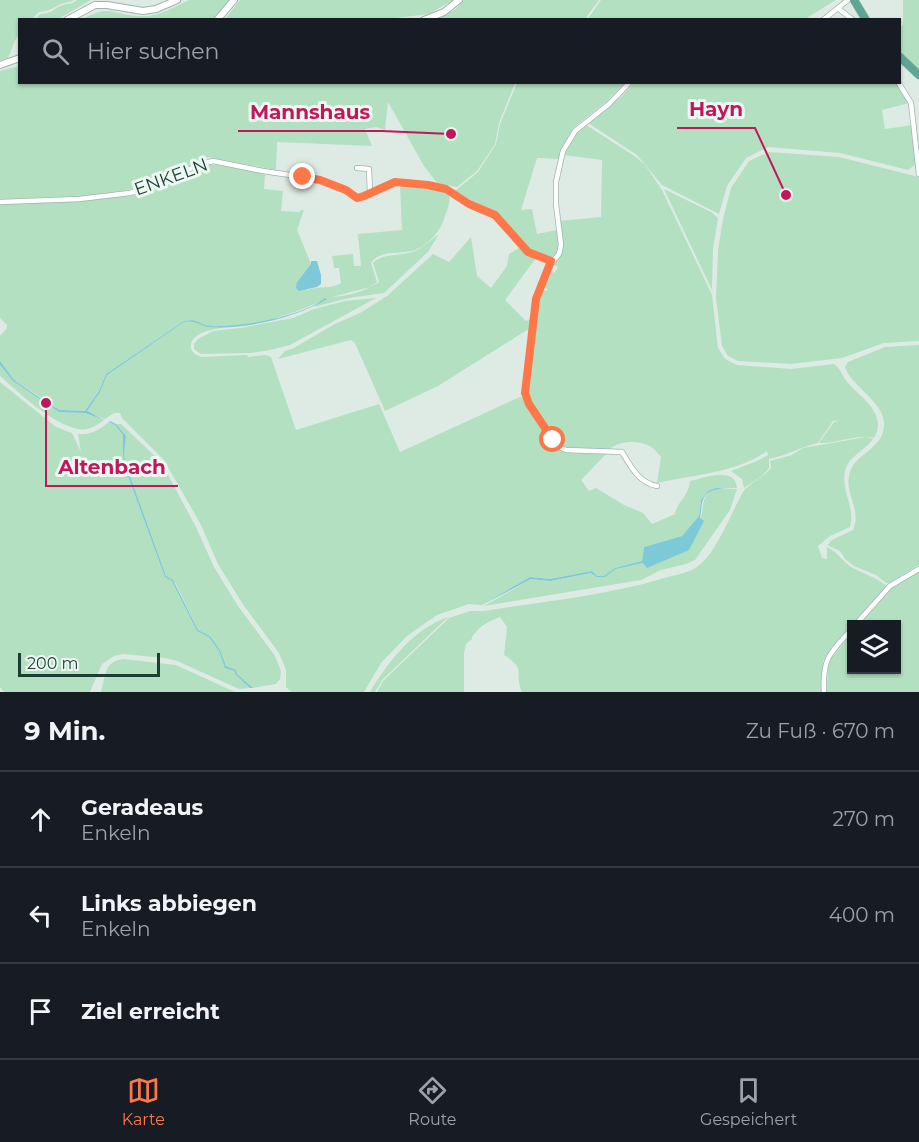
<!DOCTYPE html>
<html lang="de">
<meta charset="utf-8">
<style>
:root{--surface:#171b24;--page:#20242c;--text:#f1f3f6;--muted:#9ea1a6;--line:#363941;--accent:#ff7748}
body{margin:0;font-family:Montserrat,sans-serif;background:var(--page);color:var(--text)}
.controls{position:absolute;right:18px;bottom:18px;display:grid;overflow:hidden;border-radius:0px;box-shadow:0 2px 4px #0004}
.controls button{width:54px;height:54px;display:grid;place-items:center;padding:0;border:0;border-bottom:2px solid var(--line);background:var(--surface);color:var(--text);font:30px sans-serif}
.scale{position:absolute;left:18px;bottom:15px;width:142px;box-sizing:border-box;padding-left:6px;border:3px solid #1d3d35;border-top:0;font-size:16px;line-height:21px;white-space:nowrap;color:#1d3d35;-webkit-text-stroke:4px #eef8f3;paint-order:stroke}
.stop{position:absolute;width:18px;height:18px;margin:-14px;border:4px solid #ff7748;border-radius:50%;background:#fff}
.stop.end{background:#ff7748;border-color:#fff;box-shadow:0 2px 6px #0008}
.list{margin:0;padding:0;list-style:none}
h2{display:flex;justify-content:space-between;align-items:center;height:78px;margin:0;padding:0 24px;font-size:26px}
h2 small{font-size:20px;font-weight:400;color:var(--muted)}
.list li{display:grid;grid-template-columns:39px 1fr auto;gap:18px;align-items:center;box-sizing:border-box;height:96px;padding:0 24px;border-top:2px solid var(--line)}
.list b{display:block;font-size:22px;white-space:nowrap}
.list p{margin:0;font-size:20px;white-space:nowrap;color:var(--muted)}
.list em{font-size:20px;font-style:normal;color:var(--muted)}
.icon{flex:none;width:33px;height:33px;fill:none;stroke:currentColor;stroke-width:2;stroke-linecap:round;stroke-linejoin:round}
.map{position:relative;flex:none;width:919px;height:692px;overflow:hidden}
.search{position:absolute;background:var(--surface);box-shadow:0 2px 4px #0004;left:18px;right:18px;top:18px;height:66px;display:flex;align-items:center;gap:15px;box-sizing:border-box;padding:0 21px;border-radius:0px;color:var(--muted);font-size:22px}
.sheet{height:366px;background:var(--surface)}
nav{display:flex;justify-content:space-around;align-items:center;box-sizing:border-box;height:84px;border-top:2px solid var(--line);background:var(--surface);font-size:16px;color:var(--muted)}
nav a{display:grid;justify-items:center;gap:3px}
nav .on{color:var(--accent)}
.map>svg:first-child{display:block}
.green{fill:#b3e0c0}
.water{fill:#7ec9d8}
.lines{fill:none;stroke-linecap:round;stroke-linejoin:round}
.minor-casing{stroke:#a0b3ad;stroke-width:6}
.tertiary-casing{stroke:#a0b3ad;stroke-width:8}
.primary-casing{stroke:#bbc5c2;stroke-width:9}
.minor{stroke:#fff;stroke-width:4.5}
.tertiary{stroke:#fff;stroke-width:6}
.primary{stroke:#5da694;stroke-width:8}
.route{stroke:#ff7748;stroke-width:8}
.labels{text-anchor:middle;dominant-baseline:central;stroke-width:6;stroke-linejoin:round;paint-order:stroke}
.street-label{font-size:18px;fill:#1d3d35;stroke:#eef8f3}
.leader{fill:none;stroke:#c2185b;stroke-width:2}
.callout-dot{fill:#c2185b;stroke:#eef8f3;stroke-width:2}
.callout-label{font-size:20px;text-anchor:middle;font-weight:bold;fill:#c2185b;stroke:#eef8f3;stroke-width:6;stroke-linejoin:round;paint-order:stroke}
</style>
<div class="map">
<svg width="919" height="692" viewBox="0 0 919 692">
<rect width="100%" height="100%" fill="#deebe5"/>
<path class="green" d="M0,0H74C69,3 63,2 59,5C51,9 49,11 39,12L32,19L20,20L19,34C14,40 12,50 8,58L0,60Z
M77,0H91L58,19L35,20L40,14C55,13 53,8 63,5C70,3 71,5 77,0Z
M189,0H230L213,19L81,20C110,3 111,15 140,16C157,18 174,7 189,0Z
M240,0H453L429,14L387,19H225Z
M464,0H599L585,19L436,20L456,9Z
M601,0H836L805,19L587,20Z
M903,0H919V69L900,52V27L903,25Z
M19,66L20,82L515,83L499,123L495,144L477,171L457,187L437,183L424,166L388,102L385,130L376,127L365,129L372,146L277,142L276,170L208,157L135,189L85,196L0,199V71Z
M517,83H625L606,102L573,128L559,159L537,158L521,210L532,209L537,234L557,230C559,241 562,252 550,258C525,255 517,232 501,217C490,206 469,202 455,191L478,172L496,144L500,124Z
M634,83H897L909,103L882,110L885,129L912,125L916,164L908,170L840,153L768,147L746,158L727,186L719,214L662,185L637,155L588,123L621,97Z
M586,125L636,157L645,165L662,190L712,295L718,348L725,359L737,365L791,369L834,364C841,369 842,376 848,383C862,398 888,415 874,438C855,434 837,444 819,443L834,422L841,420L833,421L818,443C800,447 786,456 769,459V468L763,475L744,488L742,479L731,471L757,461L768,455L767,451C737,473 693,475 657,483L661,457C658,454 655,449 651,447C641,440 619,440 610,449L567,447L560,445L531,403L528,395L538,299L542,289L546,291L547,289L544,286L549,279L550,271L554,273L558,267L552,264C567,248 563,241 559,221L601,217L602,160L563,155C569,143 574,133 586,125Z
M769,152L839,157L919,177V341L884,343L842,358L791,364L738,361L728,356L722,346L716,298L718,250L723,219L731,188L749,161Z
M206,165H218L265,174L264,189L283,191L281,211L300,212V210H304L297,230L311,264L297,282L307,290C318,286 333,289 341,283L339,268H334L332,256L353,254L354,266H361L358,234L402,230L400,186C416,185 434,186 449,193C451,201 448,208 445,216C441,230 430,244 415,250C401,255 380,249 371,263L377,282L370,287L332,297C349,296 365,291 379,282L373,263C384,252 401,257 415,251C423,248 432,239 439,234L428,252L384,293L349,298L314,307L321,301C288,316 248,329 210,326C198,325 198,319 184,321L106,374L99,391L85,411L60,410L14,380L0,361V336L7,328V325L0,318V204L85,201L134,194Z
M664,189L711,212L718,218L713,249L712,290Z
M471,237L477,276L491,288L507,266L509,254L519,248L536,258L505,300L526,321L531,319L530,331L527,330L438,386L385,411L355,343L351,340L278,359L285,351L292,349L335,324L360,313L387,296L433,254L449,262Z
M376,298L290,345L270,350L251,353L201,354L194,349V344L198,339L213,331L240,328L293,318L314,309L345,301Z
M194,320L211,327L239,326C228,327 188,329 191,348C192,353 196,355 201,357L247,355L248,357L266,355L271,357L296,430L379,404L400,452L520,397L524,399C530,412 551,448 564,452C577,455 594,452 607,453L581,480L589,491L596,488L624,505L643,513L652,524L675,514C677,502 689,496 690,481C704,478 735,465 737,488H716L708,491L701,500L699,516L682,536L644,547L642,561L615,568L604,576H597L592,571L550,579L530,577L482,605L469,604L437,615L407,636L381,663L364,692H292L286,687V670L279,653L242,603L218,564L201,525L164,460L122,418L120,413H114L105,419L86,412L100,392L107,375L184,322Z
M919,345V565L890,583H886L876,575L854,566L845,559L840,551L827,545L832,540L853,530C862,510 845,495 849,476C852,457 873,452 881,437C896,406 853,391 845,367L848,362L885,347Z
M0,365L13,381L59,412L85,413L104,420C96,426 88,431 78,429C52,424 19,393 0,376Z
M0,382L56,427L72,433L81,452L78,434C91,435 99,430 109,422L115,425L123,435V455L125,468L165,577L172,581L197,631L209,637L219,651L225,667L235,671V674L250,688L239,689L177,661L165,658L123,654L114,656L102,664L90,692H4L0,687Z
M116,424H121L161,462L196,527L214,567L238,606L275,656L281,671L280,679L276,684L253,688L237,674L236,670L226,666L220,650L210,636L198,630L177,586L173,580L166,576L127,468L124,455L126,436Z
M866,437L873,439C867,448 856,453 849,462C835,483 857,506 850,527L830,536L818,546L822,558L827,559V547C841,554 841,561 853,568C866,575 874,576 887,586L828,653L823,661L822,692H522C513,672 528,670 504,655L507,627L500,617C486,623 482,624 472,637V639L466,644L464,653V692H377L383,681L449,618L470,611H484C544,601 606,596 664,578C675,575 689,573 698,566C716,554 732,511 743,492C749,483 763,478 771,468L770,461L792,455L803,448Z
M716,489H737L730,510L695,560L686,564L661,570L641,580L484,606L531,579L550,581L592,573L597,577H605L616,569L644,563L647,567L688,550C694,540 698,527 701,517C704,504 701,495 716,489Z
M919,571V692H827L828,663L851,634L852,670H896V624H860L893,587Z
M448,617L382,680L375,692H370C388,662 413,629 448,617Z
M123,659L176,665L235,692H101C106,676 103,662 123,659Z"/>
<path class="water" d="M311,261H317L321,275V284L317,287L299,291L296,288L297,282L311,264Z
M325,298L327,299C298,317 244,330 210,327C198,326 199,320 184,322L107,375L100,392L87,411L104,420L85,413L59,412L13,381L0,365V361L14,380L46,402L60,410L85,411L99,391L106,374L184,321C198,318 198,325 211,326C238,328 304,316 325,298Z
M110,421L116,424L126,436L124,455L127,468L166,576L173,580L198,630L210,636L220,650L226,666L236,670L237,674L253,688H250L235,674V671L225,668L219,651L209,637L197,631L172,581L165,577L125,468L123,455V435L115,425L109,422Z
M716,488L737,489C724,489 706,486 702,503C701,508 701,513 700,518L704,521L689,550L647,568L643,563L616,569L605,577H597L591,573L550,581L531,579L482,605L530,577L550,579L592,571L597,576H604L615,568L642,561L644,547L682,536L699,516L701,500L708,491Z"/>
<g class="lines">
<g class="minor-casing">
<path id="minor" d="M839,9L853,20
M823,20L848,0
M630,82L609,104L575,131L563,151L556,182V204L561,245L559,254L550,265L536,299L525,393L529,404L559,447L566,450L622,452C631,467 639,483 657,486
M898,82L911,103L919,174
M357,168L369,169L370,193
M0,202L79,199L130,193L152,186L201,164L213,161L263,171L317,179L346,191L357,198L364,196L395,182L428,185L445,189L469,204L495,215L528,252L551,261
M856,624L890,586L919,569
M824,692C822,658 830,653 852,629"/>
</g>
<g class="tertiary-casing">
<path id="tertiary" d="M67,20L95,5H107L143,11L156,9L177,0
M217,20L234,0
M424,20L444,12L459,0
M0,65L20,58"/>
</g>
<g class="primary-casing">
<path id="primary" d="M854,0L866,20
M900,57L919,75"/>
</g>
<use href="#minor" class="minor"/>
<use href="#tertiary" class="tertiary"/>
<use href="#primary" class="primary"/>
</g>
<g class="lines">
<path class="route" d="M303,177L320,180L346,190L357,198L364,196L395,182L428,185L446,189L469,204L495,215L528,252L551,261L536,299L525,393L529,404L553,440"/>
</g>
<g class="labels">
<g class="street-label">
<text transform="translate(171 177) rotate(-20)">ENKELN</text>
</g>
</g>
<path class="leader" d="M786 195L755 128H677M451 134L382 131H238M46 403L46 486H178"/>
<g class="callout-dot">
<circle cx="786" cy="195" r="6"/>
<circle cx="451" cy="134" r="6"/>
<circle cx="46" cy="403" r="6"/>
</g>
<g class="callout-label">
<text x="716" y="116">Hayn</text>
<text x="310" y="119">Mannshaus</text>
<text x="112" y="474">Altenbach</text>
</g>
</svg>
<div class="controls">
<button><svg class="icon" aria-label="layers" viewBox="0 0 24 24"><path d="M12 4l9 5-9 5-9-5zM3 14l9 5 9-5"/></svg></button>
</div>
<div class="scale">200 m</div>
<div class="stop" style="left:553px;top:440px"></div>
<div class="stop end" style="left:303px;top:177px"></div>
<div class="search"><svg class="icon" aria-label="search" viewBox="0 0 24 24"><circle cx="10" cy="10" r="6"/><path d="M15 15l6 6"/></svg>Hier suchen</div>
</div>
<section class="sheet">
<h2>9 Min.<small>Zu Fuß · 670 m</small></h2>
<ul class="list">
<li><svg class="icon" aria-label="ahead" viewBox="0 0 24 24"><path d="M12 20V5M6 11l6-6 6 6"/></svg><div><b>Geradeaus</b><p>Enkeln</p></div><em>270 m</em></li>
<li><svg class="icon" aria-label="left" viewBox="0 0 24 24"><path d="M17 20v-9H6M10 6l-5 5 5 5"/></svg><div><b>Links abbiegen</b><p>Enkeln</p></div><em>400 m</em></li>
<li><svg class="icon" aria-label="arrive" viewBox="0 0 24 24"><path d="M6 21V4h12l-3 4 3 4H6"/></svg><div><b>Ziel erreicht</b></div></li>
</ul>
</section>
<nav>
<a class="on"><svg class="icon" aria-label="map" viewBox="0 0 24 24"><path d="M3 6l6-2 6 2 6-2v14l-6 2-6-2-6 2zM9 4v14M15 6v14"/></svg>Karte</a>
<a><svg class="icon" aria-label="directions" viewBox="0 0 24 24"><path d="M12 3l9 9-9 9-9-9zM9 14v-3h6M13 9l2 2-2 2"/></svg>Route</a>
<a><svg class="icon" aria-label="saved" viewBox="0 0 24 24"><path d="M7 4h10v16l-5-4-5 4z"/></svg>Gespeichert</a>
</nav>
